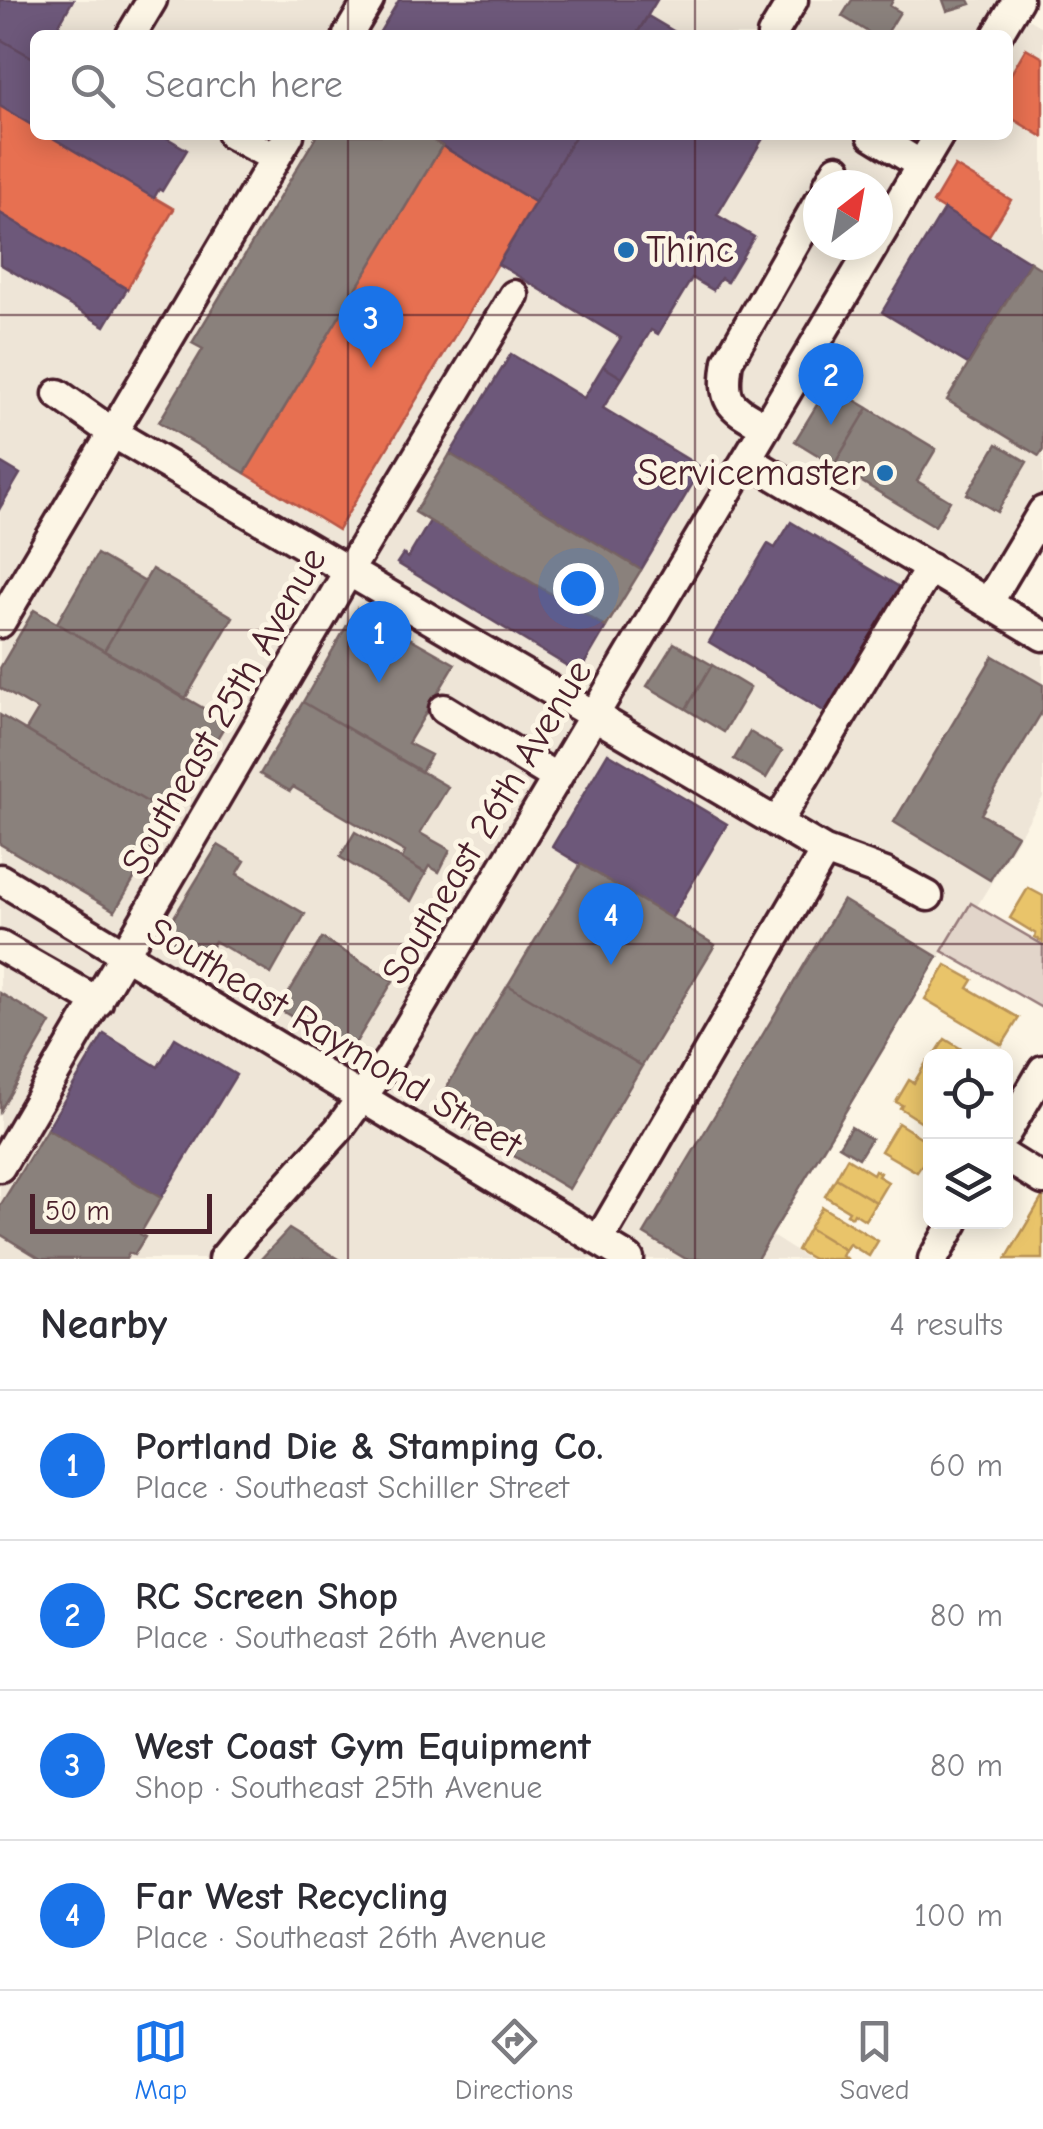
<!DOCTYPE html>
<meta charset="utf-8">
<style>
:root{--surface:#fff;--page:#f7f7f7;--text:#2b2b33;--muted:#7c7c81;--line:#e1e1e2;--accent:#1a73e8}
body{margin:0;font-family:"Comic Neue",sans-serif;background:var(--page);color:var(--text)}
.controls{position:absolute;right:30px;bottom:30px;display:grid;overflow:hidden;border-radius:15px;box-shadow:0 5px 25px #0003}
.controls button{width:90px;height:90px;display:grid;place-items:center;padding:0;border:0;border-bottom:2px solid var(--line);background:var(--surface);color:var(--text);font:50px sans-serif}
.compass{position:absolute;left:803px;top:170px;width:90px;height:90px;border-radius:50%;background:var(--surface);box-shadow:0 5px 25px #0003;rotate:31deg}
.scale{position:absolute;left:30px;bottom:25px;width:182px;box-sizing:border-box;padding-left:10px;border:5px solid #4a1f2b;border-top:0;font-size:28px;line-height:35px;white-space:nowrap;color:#4a1f2b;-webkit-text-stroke:8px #fcf5e5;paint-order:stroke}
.you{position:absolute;left:578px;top:588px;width:35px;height:35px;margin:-25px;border:8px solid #fff;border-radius:50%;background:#1a73e8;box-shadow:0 0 0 15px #1a73e833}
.badge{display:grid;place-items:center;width:65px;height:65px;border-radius:50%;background:var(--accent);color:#fff;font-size:32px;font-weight:700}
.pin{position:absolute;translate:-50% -82px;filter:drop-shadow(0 2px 5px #0008)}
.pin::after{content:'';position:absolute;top:52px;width:35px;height:30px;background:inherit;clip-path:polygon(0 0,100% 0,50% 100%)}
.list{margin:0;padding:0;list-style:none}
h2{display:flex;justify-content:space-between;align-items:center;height:130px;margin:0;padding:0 40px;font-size:42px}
h2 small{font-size:32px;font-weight:400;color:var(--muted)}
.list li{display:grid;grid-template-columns:65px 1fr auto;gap:30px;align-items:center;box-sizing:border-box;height:150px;padding:0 40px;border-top:2px solid var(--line)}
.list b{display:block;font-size:38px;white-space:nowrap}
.list p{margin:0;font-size:32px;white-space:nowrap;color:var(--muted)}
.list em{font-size:32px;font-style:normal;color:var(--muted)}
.icon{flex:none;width:55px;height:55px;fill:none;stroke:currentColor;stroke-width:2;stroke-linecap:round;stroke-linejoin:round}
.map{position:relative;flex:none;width:1043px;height:1259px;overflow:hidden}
.search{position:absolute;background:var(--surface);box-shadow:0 5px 25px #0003;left:30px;right:30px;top:30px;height:110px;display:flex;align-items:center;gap:25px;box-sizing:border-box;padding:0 35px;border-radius:15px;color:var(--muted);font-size:38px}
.sheet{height:730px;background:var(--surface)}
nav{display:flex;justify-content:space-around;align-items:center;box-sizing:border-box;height:140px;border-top:2px solid var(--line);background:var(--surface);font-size:28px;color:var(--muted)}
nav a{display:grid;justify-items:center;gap:5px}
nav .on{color:var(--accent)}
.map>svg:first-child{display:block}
.built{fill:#eee5d7;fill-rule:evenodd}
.green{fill:#e2d5ca;stroke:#967a7a;stroke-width:2.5}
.homes{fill:#e9c46a;stroke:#b99257;stroke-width:2.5}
.shops{fill:#e76f51;stroke:#b85746;stroke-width:2.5}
.offices{fill:#6d597a;stroke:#624862;stroke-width:2.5}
.industry{fill:#8a817c;stroke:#776464;stroke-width:2.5}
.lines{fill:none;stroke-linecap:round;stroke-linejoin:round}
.minor-casing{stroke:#4a1f2b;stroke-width:35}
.minor{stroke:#fcf5e5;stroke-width:28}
.grid{fill:none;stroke:#4a1f2b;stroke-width:2.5;stroke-opacity:0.55}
.poi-dot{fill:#1f6fb2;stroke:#fcf5e5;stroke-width:4}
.labels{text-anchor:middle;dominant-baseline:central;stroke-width:10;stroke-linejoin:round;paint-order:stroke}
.poi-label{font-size:38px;fill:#4a1f2b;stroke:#fcf5e5;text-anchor:start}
.street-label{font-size:38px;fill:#4a1f2b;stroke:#fcf5e5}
</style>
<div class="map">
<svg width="1043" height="1259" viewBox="0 0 1043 1259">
<rect width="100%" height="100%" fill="#fcf5e5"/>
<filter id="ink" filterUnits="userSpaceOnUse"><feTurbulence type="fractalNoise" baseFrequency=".01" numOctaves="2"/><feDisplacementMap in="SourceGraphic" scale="20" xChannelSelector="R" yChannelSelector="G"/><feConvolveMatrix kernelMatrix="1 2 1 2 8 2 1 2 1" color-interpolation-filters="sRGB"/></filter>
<g filter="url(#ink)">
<path class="built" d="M0,0H996L1043,28V518L989,606L1043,639V797L948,954L943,951L772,1236L808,1259H0ZM35,35H1008V135H35ZM818,185H878V245H818Z"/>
<path class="green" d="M971,903L1043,945L1042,1008L942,951Z"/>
<path class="homes" d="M1028,888L1043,896V942L1035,937L1036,934L1010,918Z
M946,965L973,980L968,988L1019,1018L1002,1045L925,999Z
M945,1039L973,1056H934Z
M927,1061L930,1063V1127L900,1108L902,1105L896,1102L909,1080L914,1083Z
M898,1123L930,1143V1168L923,1163L917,1172L881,1151Z
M847,1158L873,1174L875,1170L880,1173L878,1176L888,1182L876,1202L836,1178Z
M836,1178L876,1202L865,1220L854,1213L852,1217L847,1214L849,1211L825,1196Z
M1043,1196V1259H1006Z
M822,1207L878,1241L869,1256L849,1244L845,1250L809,1228Z
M809,1228L845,1250L842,1256L848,1259H813L797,1250Z"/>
<path class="shops" d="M1026,48L1043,58V137L1008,116V79Z
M0,106L35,127V135H48L174,209L127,289L0,213Z
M442,146L535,202L338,530L245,473Z
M955,166L1011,200L988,237L933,203Z"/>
<path class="offices" d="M0,0H73L53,35H35V59L0,39Z
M399,0H657L636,35H378Z
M648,16L680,35H636Z
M0,39L35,59V127L0,106Z
M48,135H162L187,150L162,191L159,189L154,198Z
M424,135H576L535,202Z
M576,135H765L717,215L754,237L727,282L721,278L713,290L692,278L658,334L651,330L622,378L603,366L621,338L498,264Z
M944,209L1030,262L968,364L882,312Z
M0,213L127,289L105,326L0,264Z
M511,354L584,398L603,366L622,378L603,408L702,468L641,570L450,454Z
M0,462L20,474L0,508Z
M430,521L606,627L579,673L397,563L403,554L408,558Z
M791,522L901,588L827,713L709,642L768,544L775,548Z
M608,753L727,824L671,919L552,847Z
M104,1034L158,1067L175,1038L236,1075L161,1198L47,1129Z"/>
<path class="industry" d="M852,0H893L890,6L900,12L886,35H873L842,16Z
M943,0H969L971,4L947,11Z
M317,135H424L442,146L245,473L159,422L203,349L192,343Z
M1030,262L1043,270V450L1039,456L947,400Z
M829,385L868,408L834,465L795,441Z
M868,408L936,449L917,481L950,501L935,526L834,465Z
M997,444L1027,462L997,512L967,494Z
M450,454L641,570L606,627L415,512Z
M97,554L145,582L104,651L57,623Z
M152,569L233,617L185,699L104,651Z
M357,608L455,664L408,743L431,755L421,772L303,702Z
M34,610L227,722L171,816L26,730L38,710L0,688V668Z
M674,643L712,665L686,709L647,686Z
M993,656L1043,685V710L981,814L1017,835L990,880L894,822Z
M712,665L750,688L724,732L686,709Z
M303,702L448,787L420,833L450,850L439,872L429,866L425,873L402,859L405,852L293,787L290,791L260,774Z
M0,715L171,816L115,911L0,844Z
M750,732L782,751L766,778L734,759Z
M355,832L426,873L411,901L340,857Z
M218,845L245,861L237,874L305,914L271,974L215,941L201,966L160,940Z
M581,864L715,945L642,1066L508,985Z
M843,900L938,957L757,1259H686L644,1234Z
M322,938L393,981L350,1052L279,1009Z
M508,985L642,1066L569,1189L434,1108Z
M0,993L51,1023L0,1111Z
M851,1127L871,1139L859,1158L839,1146Z
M47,1129L161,1198L140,1234L145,1237L134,1255L129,1253L126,1259H41L0,1234V1206Z
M289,1229L338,1259H261Z"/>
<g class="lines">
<g class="minor-casing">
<path id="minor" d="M131,35L152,0
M348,35L369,0
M772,35L793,0
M997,35L1018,0
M232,135L275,158
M872,135L921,165
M828,185L837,169
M878,238L939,135
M58,394L113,433L825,851L885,873L928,896
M766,427C731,407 721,405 728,361L818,203
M747,459L1043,636
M988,603L1043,511
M0,623L289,135
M444,709L557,778
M777,823L930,568
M0,879L629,1259
M0,946L98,1002
M1006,1133L1043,1070
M1006,1157L1043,1180
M0,1167L348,572L514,295
M599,1240L825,851
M223,1259L245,1232L339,1129L390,1058L874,245
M933,1259L954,1222"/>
</g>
<use href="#minor" class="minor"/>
</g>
</g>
<path class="grid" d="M348,0V35M695,0V35M348,135V1259M695,135V1259M0,315H1043M0,630H1043M0,944H1043"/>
<g class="poi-dot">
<circle cx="626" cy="250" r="10"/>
<circle cx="885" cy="473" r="10"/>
</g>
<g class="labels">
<g class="poi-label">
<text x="646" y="250">Thinc</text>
<text x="865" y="473" text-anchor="end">Servicemaster</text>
</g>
<g class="street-label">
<text transform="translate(224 711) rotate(-60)">Southeast 25th Avenue</text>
<text transform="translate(487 822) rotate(-59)">Southeast 26th Avenue</text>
<text transform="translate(334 1038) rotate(31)">Southeast Raymond Street</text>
</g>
</g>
</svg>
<div class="controls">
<button><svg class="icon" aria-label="locate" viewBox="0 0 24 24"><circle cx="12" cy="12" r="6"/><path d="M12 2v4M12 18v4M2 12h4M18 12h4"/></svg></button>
<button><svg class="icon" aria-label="layers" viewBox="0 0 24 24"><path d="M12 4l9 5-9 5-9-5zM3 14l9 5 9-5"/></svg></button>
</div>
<svg class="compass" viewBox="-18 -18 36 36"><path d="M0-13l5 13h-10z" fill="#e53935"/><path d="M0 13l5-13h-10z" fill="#7c7c81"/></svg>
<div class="scale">50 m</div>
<div class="you"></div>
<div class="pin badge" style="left:379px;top:683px">1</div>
<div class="pin badge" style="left:831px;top:425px">2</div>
<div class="pin badge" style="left:371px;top:368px">3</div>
<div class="pin badge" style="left:611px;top:965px">4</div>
<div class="search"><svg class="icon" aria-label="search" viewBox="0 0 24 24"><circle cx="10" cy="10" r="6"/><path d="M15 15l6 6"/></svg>Search here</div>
</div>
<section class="sheet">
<h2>Nearby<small>4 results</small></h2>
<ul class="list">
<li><span class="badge">1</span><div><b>Portland Die &amp; Stamping Co.</b><p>Place · Southeast Schiller Street</p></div><em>60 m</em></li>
<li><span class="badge">2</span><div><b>RC Screen Shop</b><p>Place · Southeast 26th Avenue</p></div><em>80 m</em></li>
<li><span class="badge">3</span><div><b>West Coast Gym Equipment</b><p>Shop · Southeast 25th Avenue</p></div><em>80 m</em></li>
<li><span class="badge">4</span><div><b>Far West Recycling</b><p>Place · Southeast 26th Avenue</p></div><em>100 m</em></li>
</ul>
</section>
<nav>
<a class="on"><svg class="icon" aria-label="map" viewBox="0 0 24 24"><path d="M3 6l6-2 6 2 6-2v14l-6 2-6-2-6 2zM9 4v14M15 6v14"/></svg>Map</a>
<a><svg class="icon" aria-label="directions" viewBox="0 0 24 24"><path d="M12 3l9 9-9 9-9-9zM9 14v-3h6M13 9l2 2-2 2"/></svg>Directions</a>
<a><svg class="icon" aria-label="saved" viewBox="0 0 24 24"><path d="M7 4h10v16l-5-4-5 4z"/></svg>Saved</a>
</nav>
